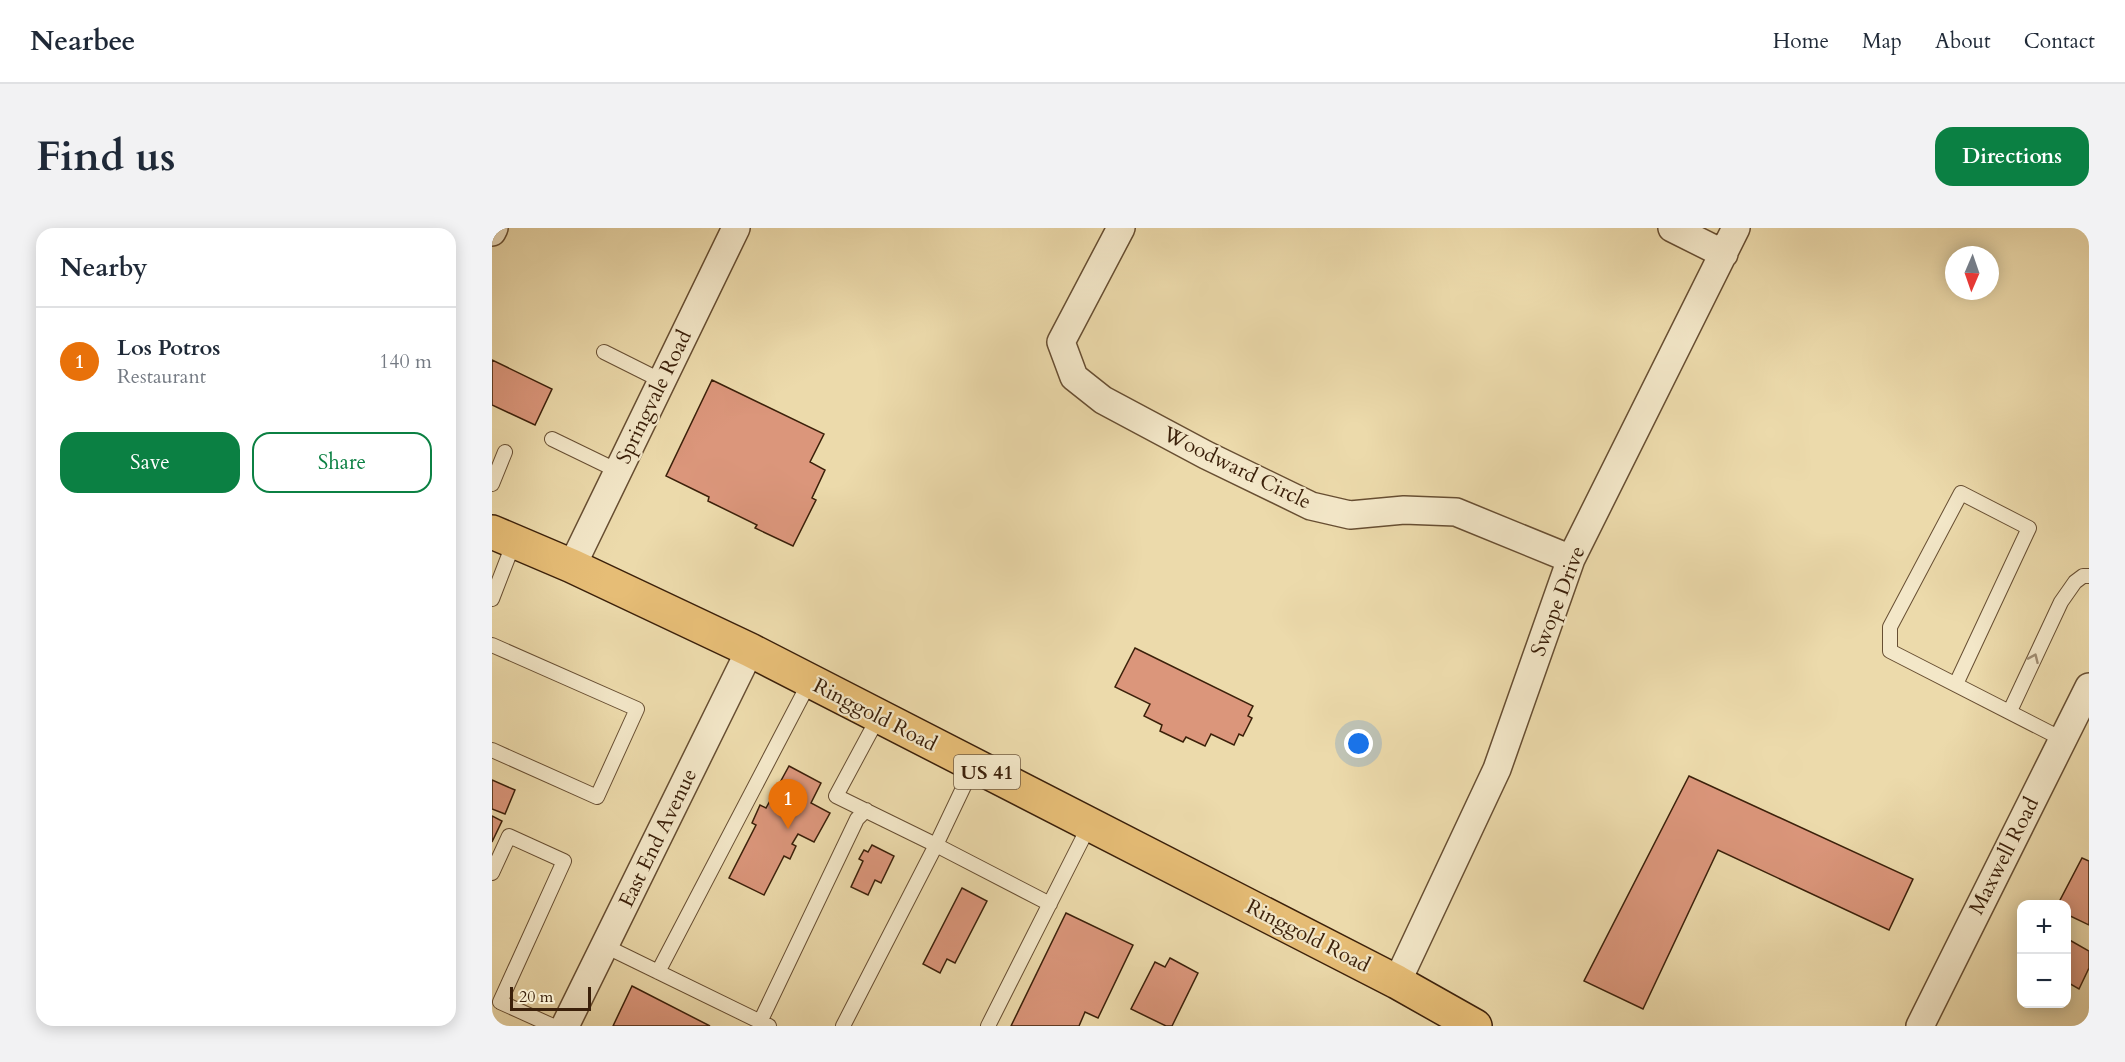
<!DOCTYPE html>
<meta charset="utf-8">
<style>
:root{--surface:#fff;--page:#f2f2f3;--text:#1f2937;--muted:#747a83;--line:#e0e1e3;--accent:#0b8043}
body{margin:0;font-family:Cardo,serif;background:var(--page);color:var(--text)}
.controls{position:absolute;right:18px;bottom:18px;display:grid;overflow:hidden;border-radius:12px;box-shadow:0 3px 15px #0003}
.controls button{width:54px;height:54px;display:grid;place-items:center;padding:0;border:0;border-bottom:2px solid var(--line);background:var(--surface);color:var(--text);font:30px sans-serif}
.compass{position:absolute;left:1453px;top:18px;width:54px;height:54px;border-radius:50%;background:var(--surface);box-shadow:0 3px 15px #0003;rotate:182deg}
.scale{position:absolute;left:18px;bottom:15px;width:81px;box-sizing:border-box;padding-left:6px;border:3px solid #3b200a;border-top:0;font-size:16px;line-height:21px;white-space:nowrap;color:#3b200a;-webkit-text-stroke:4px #f3e7c8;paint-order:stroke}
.you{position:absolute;left:867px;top:516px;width:21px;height:21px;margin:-15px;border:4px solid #fff;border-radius:50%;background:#1a73e8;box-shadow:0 0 0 9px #1a73e833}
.badge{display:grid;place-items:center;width:39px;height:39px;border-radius:50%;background:var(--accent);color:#fff;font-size:20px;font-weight:700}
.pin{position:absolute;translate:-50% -50px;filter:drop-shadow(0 2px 3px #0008)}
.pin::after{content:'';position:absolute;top:32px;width:21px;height:18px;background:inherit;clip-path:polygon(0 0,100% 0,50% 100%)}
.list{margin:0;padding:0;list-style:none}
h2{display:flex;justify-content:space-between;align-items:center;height:78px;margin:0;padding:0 24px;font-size:26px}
h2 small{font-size:20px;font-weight:400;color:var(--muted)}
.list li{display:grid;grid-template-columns:39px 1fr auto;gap:18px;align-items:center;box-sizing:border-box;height:108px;padding:0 24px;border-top:2px solid var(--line)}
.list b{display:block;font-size:22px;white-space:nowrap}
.list p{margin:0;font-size:20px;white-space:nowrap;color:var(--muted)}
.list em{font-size:20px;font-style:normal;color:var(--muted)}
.actions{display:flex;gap:12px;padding:18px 24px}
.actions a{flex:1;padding:14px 0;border:2px solid var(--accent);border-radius:18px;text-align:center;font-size:21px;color:var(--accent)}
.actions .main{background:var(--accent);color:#fff}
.map{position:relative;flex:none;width:1597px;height:798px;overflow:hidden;border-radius:18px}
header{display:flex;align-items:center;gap:36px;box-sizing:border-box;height:84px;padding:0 30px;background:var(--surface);border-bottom:2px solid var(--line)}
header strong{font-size:28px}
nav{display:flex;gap:33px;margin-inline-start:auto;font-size:21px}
.intro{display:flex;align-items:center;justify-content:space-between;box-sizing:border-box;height:144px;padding:0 36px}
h1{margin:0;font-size:42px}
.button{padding:15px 27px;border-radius:18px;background:var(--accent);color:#fff;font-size:21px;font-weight:700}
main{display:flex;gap:36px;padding:0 36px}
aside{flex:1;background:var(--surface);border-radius:18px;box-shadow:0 3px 15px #0003}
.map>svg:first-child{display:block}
.building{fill:#db967b;stroke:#3b200a;stroke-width:1.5}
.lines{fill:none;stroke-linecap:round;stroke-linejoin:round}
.lane-casing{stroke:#674e32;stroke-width:16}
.street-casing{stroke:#674e32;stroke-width:30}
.primary-casing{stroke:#3b200a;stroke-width:36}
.lane{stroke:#f3e7c8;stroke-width:14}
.street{stroke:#f3e7c8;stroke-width:27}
.primary{stroke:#e6bd76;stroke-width:33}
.oneway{stroke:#a08d72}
.labels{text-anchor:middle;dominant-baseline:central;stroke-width:4.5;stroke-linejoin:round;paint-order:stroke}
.shield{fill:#f3e7c8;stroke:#725c43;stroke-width:1.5}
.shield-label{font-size:20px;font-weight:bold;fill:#3b200a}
.street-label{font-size:21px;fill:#3b200a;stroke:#f3e7c8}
</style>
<header>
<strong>Nearbee</strong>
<nav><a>Home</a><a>Map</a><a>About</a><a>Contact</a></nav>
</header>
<div class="intro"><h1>Find us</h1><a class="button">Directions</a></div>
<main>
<aside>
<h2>Nearby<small></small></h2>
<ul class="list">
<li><span class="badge" style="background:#e8710a">1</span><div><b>Los Potros</b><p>Restaurant</p></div><em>140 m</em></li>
</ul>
<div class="actions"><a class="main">Save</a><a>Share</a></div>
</aside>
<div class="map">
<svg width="1597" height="798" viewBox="0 0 1597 798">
<rect width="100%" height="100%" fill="#ecdaab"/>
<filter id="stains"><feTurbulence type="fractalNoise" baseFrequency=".00333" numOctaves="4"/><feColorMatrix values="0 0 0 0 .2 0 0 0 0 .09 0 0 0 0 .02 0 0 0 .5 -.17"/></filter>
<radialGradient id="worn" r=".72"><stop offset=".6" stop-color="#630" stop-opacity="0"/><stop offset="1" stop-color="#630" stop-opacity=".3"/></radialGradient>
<path class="building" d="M0,132L60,161L43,197L0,177Z
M220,152L332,206L318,234L333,242L320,270L324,272L301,318L263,300L265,297L216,273L217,269L174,248Z
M643,420L761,478L756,488L760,490L751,508L747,506L742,517L719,506L713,518L694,509L691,514L668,503L670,497L652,488L658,476L623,459Z
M297,538L329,555L319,575L338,585L322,614L306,606L300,616L304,618L298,631L292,628L272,667L237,650L264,597L260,595L268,577L274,580Z
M1197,548L1421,651L1397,702L1226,622L1151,781L1092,753Z
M0,552L23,562L13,586L0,581Z
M0,588L10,593L0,614Z
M380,617L402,628L389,655L383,652L376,667L359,659L371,633L367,631L372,622L376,624Z
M1590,630L1597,633V697L1574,686V676H1566Z
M470,660L495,673L463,735L455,731L448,745L431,736Z
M574,685L641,717L606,790L593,784L587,798H519Z
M1574,710L1597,723V740L1587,761L1575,754L1574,756Z
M678,730L706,745L680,798H674L639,781L663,734L673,739Z
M140,758L218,798H121Z"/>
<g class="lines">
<g class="lane-casing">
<path id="lane" d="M112,124L170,153
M60,211L126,243
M0,256L13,224
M0,371L22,314
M0,417L145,481L105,569L0,522
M1464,456L1537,300L1469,265L1398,399V423L1572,512
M1518,483L1569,374L1583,354L1591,348H1597
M387,488L344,568L444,617L482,537
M0,645L17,608L72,633L8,774L61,798
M113,718L277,798
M166,744L318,453
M268,794L365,591L374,582
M351,798L444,617L558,676
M496,798L598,596"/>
</g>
<g class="street-casing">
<path id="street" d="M629,0L569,114L582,149L611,172L714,227L819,278L858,287L912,282L964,284L1079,331
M1180,0L1232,26
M0,4L2,0
M80,338L244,0
M905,754L1005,541L1079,331L1244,0
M73,798L258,422
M1428,798L1597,459"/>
</g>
<g class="primary-casing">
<path id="primary" d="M0,304L80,338L258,422L905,754L983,798"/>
</g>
<use href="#lane" class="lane"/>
<use href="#street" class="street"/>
<use href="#primary" class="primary"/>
</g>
<defs><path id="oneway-chevron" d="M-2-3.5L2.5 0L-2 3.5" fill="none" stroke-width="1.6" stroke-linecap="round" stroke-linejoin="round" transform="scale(1.5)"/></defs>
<use class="oneway" href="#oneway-chevron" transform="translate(1542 430) rotate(-66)"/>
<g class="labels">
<rect class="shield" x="462" y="527" width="66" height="34" rx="4.5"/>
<g class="shield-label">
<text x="495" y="544">US 41</text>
</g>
<g class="street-label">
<text transform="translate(162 169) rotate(-64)">Springvale Road</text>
<text transform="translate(745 240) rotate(26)">Woodward Circle</text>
<text transform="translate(1066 373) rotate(-69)">Swope Drive</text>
<text transform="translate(383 487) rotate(27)">Ringgold Road</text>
<text transform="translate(166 610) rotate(-64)">East End Avenue</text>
<text transform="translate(1512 628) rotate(-63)">Maxwell Road</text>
<text transform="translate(816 708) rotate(27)">Ringgold Road</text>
</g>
</g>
<rect width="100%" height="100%" filter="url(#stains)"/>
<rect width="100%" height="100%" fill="url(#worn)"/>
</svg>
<div class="controls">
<button>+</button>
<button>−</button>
</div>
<svg class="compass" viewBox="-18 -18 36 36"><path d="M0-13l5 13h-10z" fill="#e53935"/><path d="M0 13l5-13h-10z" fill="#747a83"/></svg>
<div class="scale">20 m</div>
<div class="you"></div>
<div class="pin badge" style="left:296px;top:601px;background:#e8710a">1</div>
</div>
</main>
